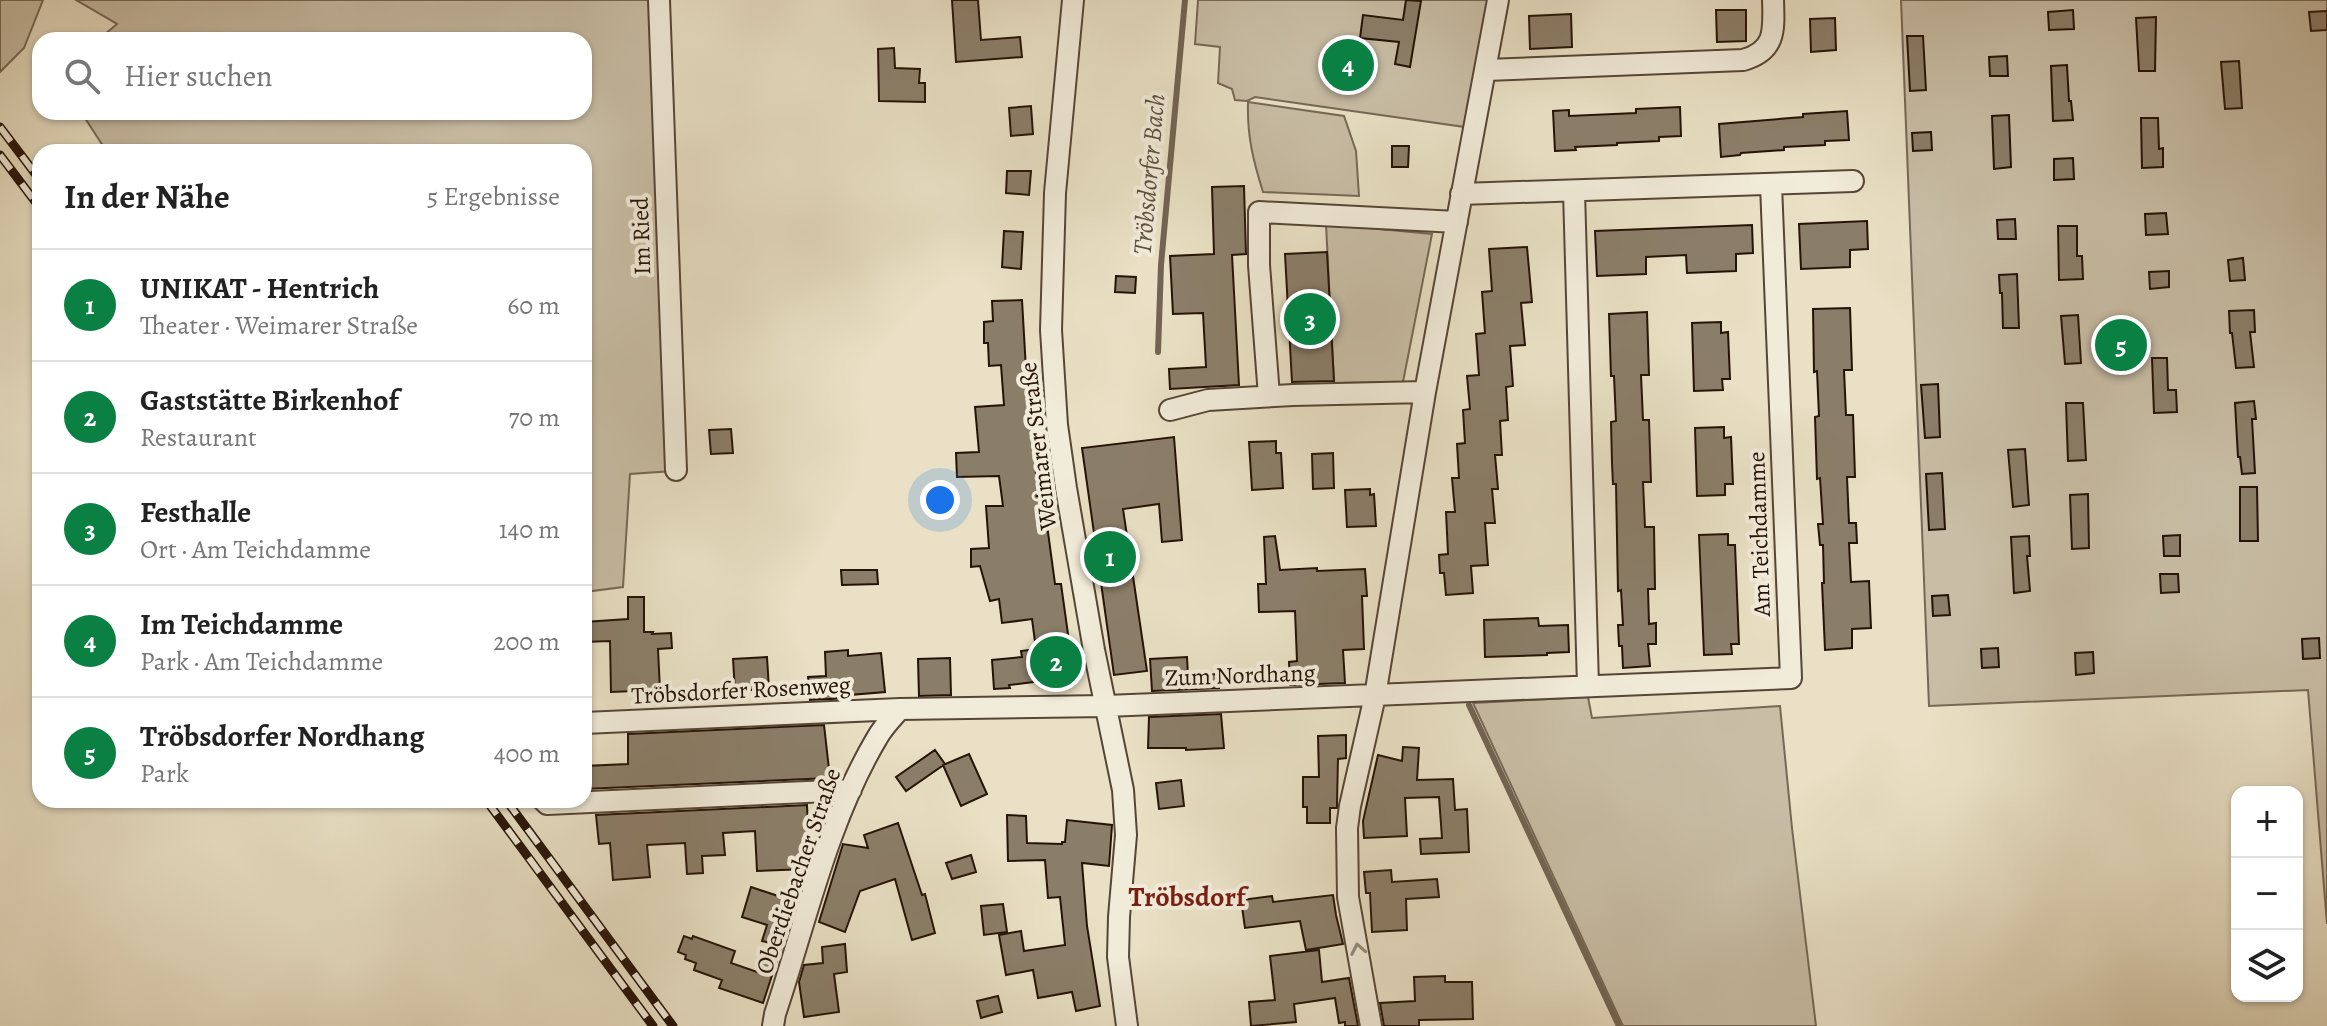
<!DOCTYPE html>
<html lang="de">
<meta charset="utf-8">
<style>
:root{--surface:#fff;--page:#f2f2f2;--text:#222;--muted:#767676;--line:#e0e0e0;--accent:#0b8043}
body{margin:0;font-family:Alegreya,serif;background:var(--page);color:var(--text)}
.controls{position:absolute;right:24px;bottom:24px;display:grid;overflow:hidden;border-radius:16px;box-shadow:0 2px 6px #0004}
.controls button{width:72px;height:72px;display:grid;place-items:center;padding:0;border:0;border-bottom:2px solid var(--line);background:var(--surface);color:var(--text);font:40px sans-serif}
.you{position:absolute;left:940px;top:500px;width:28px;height:28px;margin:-20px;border:6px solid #fff;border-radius:50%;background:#1a73e8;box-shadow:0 0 0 12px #1a73e833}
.badge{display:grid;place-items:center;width:52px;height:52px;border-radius:50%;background:var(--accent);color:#fff;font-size:26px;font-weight:700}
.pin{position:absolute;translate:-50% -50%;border:4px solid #fff;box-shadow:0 2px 8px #0006}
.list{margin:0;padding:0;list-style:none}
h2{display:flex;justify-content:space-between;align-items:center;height:104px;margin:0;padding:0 32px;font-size:34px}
h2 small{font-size:26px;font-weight:400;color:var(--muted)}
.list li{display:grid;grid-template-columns:52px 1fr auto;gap:24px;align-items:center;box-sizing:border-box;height:112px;padding:0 32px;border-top:2px solid var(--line)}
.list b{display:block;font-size:30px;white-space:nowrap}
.list p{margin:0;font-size:26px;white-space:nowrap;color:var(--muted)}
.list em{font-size:26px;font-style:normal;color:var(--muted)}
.icon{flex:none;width:44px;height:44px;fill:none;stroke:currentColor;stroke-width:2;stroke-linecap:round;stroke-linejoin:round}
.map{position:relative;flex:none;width:2327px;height:1026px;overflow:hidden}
.search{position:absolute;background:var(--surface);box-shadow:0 2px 6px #0004;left:32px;top:32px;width:560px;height:88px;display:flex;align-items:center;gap:20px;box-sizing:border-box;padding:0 28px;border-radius:24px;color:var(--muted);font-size:30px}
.panel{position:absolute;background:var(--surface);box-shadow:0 2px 6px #0004;left:32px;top:144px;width:560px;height:664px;border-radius:24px}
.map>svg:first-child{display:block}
.green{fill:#c8bda5;stroke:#766856;stroke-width:2}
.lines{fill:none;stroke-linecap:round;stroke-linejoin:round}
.stream{stroke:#726452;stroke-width:6}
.building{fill:#8b7e69;stroke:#251306;stroke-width:2}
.minor-casing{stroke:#564636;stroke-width:24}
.minor{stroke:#f1ebd9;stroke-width:20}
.rail-casing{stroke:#251306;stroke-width:9}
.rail{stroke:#f1ebd9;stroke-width:6;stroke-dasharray:18;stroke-linecap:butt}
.oneway{stroke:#958a7a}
.labels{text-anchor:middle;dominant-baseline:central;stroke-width:8;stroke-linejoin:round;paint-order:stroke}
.street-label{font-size:24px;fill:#251306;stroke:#f1ebd9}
.water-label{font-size:26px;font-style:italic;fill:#5f503f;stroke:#f1ebd9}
.quarter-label{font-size:28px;font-weight:bold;fill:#7a1f14;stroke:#f1ebd9}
</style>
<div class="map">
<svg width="2327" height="1026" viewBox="0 0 2327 1026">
<rect width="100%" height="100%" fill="#e9e0c5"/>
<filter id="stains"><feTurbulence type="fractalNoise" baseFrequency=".0025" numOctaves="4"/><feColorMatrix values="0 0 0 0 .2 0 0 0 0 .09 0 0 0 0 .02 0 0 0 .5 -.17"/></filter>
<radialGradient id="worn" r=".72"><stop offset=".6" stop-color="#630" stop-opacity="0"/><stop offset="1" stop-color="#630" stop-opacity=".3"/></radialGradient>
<path class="green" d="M0,0H43L24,48L0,72Z
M76,0H655L673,471L630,474L623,587L584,592V152H107L81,112H584V40H98L117,24Z
M1198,0H1488L1465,127L1255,97L1247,101L1235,100L1232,89L1218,83L1220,47L1195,44Z
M1901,0H2327V924L2308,690L1929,706Z
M1248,102L1344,116L1356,151L1359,196L1263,192C1253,160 1247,136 1248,102Z
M1326,224L1432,234L1403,382L1334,383Z
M1588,697L1592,718L1780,706L1792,828L1816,1026H1623L1473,703Z"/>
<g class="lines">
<path class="stream" d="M1158,352L1161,265L1185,0
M1469,705L1619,1026"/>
</g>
<path class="building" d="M952,0H978L981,40L1020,37L1022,57L956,62Z
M1406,0L1421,1L1410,67L1395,64L1399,42L1360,38L1363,15L1403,20Z
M1716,10H1746V41L1717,42Z
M2073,10L2074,29L2049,30L2048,12Z
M2327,11V30L2311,31L2309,12Z
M1571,14L1572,47L1530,49L1529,16Z
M2156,17L2155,71H2139L2136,18Z
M1835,18L1836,50L1811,52L1810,19Z
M1907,36H1923L1926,90L1910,91Z
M894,48L895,68L920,69L919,83H925V102L879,101L878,49Z
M2007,56L2008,76H1990L1989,57Z
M2239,61L2242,108L2225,109L2221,62Z
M2067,65L2069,101H2071L2073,120L2053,121L2051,66Z
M1031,106L1033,134L1011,136L1009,108Z
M1680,107L1681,136L1659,137V141L1617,143V145L1575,147L1576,150L1555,151L1553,111L1569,110V116L1636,113V109Z
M1847,111L1849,140L1825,141V145L1784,147V150L1741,153L1740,155L1721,157L1719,124L1803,117V114Z
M2009,115L2011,167L1994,169L1992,116Z
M2141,118H2158L2159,149L2163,148V167L2142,168Z
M1931,132L1932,150L1913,151L1912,133Z
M1392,146H1409L1408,167H1392Z
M2073,158L2074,179L2054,180V159Z
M1007,171H1031L1029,195L1006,193Z
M1244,186L1246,254L1232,255L1239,385L1170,389L1169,369L1206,367L1203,313L1173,314L1170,256L1214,254L1212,187Z
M2166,213L2168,234L2146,235L2145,214Z
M2015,219L2016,239H1998L1997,220Z
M1867,221L1868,249L1850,250V267L1801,269L1799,224Z
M1752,225L1753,253L1736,254V271L1687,273L1686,255L1646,257V274L1597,276L1595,231Z
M2058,226H2077V256H2082L2083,279L2059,280Z
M1004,231L1023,232L1021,269L1002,267Z
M1527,247L1532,302L1521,303L1525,345L1510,346L1513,386L1506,387L1508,420L1500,421L1502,455H1495L1498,489H1492L1495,523H1485L1488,565L1471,566L1473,593L1446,595L1444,573H1440L1439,555L1448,554L1446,512H1455L1452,478H1459L1457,444L1465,443L1463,410L1470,409L1467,376L1479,375L1476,334L1485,333L1482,292L1492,291L1489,249Z
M1327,252L1334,381L1292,382L1285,254Z
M2243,258L2245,280L2230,281L2228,260Z
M2169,271V287L2150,289L2149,272Z
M2017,274L2019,328H2003L2002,293H2000L1999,275Z
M1116,276L1136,277L1135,293L1115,292Z
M1022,300L1027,387H1030L1032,426H1034L1036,474L1040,473L1055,584H1061L1074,677L1009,685L1010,688L994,689L992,660L1022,657L1021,651L1036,649L1032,619L1002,623L999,599L990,601L980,566L971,567V549L989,548L986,506H1003L999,476L957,477L956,453L979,452L975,407L1004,405L1001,365L989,366L988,343H984V322L993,321L992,301Z
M1850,308L1852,370H1844L1846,415H1853L1855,477H1847L1849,523H1856L1857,543H1849L1851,582L1869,581L1871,628L1852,629V648L1825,650L1822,583H1824L1823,545H1820L1818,524H1823L1820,478L1817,479L1815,417L1819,416L1817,371L1814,372L1813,309Z
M2254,310L2255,332H2250L2254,367L2236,368L2232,333H2230L2229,311Z
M1647,312L1649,375H1641L1643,420H1649L1651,482H1643L1645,527H1654L1655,589H1648L1649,624L1656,623V644H1648L1650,666L1623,668L1622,646H1619L1618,625H1623L1621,590L1618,591L1616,484H1613L1612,463L1611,422L1616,421L1614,376H1611L1609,314Z
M2078,315L2081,363L2065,364L2061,316Z
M1721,322V333L1728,332L1730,379H1722L1723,390L1694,391L1692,323Z
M2152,358H2167L2168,390H2176L2177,412L2154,413Z
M1938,384L1940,437L1925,438L1921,385Z
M2254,401L2256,419H2252L2255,473L2242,474L2240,457H2238L2235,403Z
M2066,403H2083L2086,460L2068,461Z
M1724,427V438L1731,437L1733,484H1725V495L1697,496L1695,428Z
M731,429L733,453L711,454L709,430Z
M1174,437L1182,540L1162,542L1159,504L1123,509L1147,671L1114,675L1082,448Z
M1276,441V453H1281L1283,488L1252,490L1249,442Z
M2025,449L2029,505L2013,507L2008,450Z
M1333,453L1334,488L1313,489L1312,454Z
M1942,473L1945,529L1929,530L1926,474Z
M2240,487H2257L2258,541H2240Z
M1370,489V495L1374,494L1376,526L1347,527L1345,490Z
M2088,494L2089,548L2072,549L2070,495Z
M1728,534V545H1735L1739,644H1731L1732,654L1704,655L1699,535Z
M2180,535V556H2164L2163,536Z
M1275,536L1280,570L1317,568V571L1365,569L1367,596H1362L1364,649L1343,650L1345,683L1290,685L1289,662L1297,661L1295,611L1259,612L1258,584H1266L1264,537Z
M2029,536L2030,556H2027L2030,591L2014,593L2011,537Z
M841,570H877L878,584L842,585Z
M2160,574H2178L2179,592L2161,593Z
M1948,595L1950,615L1933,616L1932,596Z
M628,597H644V632H653L652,634L671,633L672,648L658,649L660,690L611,692L610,641L584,642V622L628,619Z
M1538,618L1539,626L1568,625L1569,652L1547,653V655L1485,657L1484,620Z
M2319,638L2320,658L2303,659L2302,639Z
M1998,648L1999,667L1982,668L1981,649Z
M848,650V656L881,653L885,692L850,695V698L810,700L808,677L826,676L825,652Z
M2093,652L2094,673L2076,675L2075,653Z
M767,657L769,689L735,691L733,659Z
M1187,657L1188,676L1218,674L1219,688L1152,691L1150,659Z
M950,658L951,695L919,696L918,659Z
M1221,714L1224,748L1186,750V748H1148L1149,717Z
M824,725L830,778L584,789V766L628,764V734Z
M1346,735V758L1338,759L1337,803V808H1330V823H1307V807H1303V777H1319L1318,736Z
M1403,747L1419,748L1417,780L1453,779L1455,810L1467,809L1469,852L1421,854L1420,839L1442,838L1439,797L1405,798L1407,836L1364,838L1363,821L1378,755L1402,761Z
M935,750L945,764L906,791L896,777Z
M969,754L987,794L961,806L943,765Z
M1181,780L1184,806L1159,809L1156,783Z
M807,805L809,850H813L807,869L757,871L755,831L723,833L725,855L702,856L703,873L687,874L685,843L647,845L650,877L613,880L610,843L599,844L596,815Z
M1007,815L1026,816L1027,843L1062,844V842H1065L1067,820L1112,825L1109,866L1082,863L1087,926L1100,1006L1076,1011L1072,992L1038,998L1033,970L1006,975L999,935L1021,931L1024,951L1065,945L1060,897L1048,898L1045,860L1008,861Z
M898,823L922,895L925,894L935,933L912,940L895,879L860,891L845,932L819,922L843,844L868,848L864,835Z
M971,855L976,872L952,879L946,863Z
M1391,870L1392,882L1437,879L1439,897L1406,899L1407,930L1372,932L1370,893H1366L1364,872Z
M751,887L796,902L763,1003L719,988L722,980L694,970L696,963L685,959L686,955L678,952L684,936L692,939L693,936L735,951L731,963L760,973L770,943L762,941L767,925L742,917Z
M1333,895L1336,915L1343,944L1306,950L1300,921L1245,928L1241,900L1272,896L1273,902Z
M1003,904L1007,932L984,935L981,906Z
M845,944L847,972L834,974L839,1012L804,1017L799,982L804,965L823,963L822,947Z
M1319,950L1322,982L1349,978L1358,1026H1345V1022L1339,1023L1335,998L1294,1004L1296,1022L1251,1026L1249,1002L1275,1000L1270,956Z
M1445,976V982H1472L1473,1019L1419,1020V1026H1384L1380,1003L1415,1001L1414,977Z
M998,996L1002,1012L981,1018L977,1001Z"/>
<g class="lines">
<g class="minor-casing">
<path id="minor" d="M659,0L676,470
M1073,0L1055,193L1051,330L1057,425L1066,488L1094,650L1123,790L1126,835L1119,917L1118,957L1127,1026
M1486,70L1743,60C1776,51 1774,30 1773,0
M1574,191L1588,686
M1461,194L1853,181
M1269,396L1259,265V212L1457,222
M1170,410L1208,400L1293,395L1425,392
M584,723L900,709
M543,800L547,804L851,790
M773,1026L775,1014C806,922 827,822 877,738C883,727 892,718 900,709L1106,706L1791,678L1771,185
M1371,1026L1348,897L1347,828L1350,806L1375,696L1425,392L1498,0"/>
</g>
<use href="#minor" class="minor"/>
<g class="rail-casing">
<path id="rail" d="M0,127L40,180
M0,155L40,208
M486,800L653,1026
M506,800L673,1026"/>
</g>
<use href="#rail" class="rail"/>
</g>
<defs><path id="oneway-chevron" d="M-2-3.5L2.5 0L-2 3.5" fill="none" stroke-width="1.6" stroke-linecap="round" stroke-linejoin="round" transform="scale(2)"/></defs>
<use class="oneway" href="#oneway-chevron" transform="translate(1358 949) rotate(-101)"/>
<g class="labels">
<g class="street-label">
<text transform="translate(641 236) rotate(-92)">Im Ried</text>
<text transform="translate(1038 446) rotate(-97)">Weimarer Straße</text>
<text transform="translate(1759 534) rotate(-92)">Am Teichdamme</text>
<text transform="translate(1240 675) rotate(-2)">Zum Nordhang</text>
<text transform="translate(741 690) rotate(-3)">Tröbsdorfer Rosenweg</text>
<text transform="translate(798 871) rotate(-71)">Oberdiebacher Straße</text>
</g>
<g class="water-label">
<text transform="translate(1149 174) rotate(-85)">Tröbsdorfer Bach</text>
</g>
<g class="quarter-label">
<text x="1187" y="897">Tröbsdorf</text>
</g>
</g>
<rect width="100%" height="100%" filter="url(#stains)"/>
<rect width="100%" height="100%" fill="url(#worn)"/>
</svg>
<div class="controls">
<button>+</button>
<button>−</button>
<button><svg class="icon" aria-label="layers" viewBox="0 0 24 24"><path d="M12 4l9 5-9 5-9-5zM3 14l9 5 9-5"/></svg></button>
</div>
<div class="you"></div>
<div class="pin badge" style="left:1110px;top:557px">1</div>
<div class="pin badge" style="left:1056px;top:662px">2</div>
<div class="pin badge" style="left:1310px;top:319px">3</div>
<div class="pin badge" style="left:1348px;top:65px">4</div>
<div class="pin badge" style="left:2121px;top:345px">5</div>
<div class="search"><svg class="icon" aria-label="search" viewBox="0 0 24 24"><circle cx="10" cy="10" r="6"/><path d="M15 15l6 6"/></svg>Hier suchen</div>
<section class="panel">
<h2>In der Nähe<small>5 Ergebnisse</small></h2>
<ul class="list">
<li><span class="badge">1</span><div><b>UNIKAT - Hentrich</b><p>Theater · Weimarer Straße</p></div><em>60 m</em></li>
<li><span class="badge">2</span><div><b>Gaststätte Birkenhof</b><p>Restaurant</p></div><em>70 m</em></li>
<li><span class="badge">3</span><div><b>Festhalle</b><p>Ort · Am Teichdamme</p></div><em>140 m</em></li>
<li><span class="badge">4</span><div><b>Im Teichdamme</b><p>Park · Am Teichdamme</p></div><em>200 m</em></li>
<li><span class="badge">5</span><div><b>Tröbsdorfer Nordhang</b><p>Park</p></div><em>400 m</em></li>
</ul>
</section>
</div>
